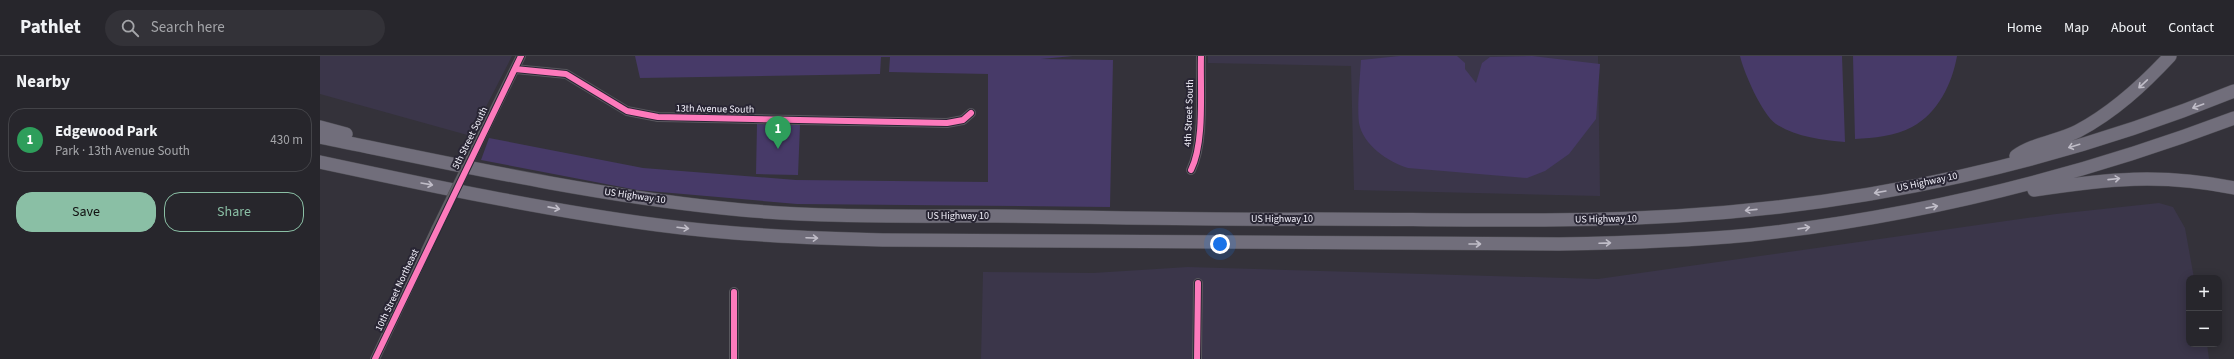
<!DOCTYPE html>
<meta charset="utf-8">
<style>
:root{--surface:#27262c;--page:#333238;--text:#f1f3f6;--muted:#a4a5a9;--line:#434348;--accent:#8abfa5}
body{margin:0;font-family:"Source Sans 3",sans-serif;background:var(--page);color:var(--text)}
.controls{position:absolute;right:12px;bottom:12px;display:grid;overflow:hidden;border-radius:8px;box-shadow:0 2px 10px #0003}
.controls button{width:36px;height:36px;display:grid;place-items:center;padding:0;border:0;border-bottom:1px solid var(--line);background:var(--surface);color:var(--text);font:20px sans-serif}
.you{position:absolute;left:900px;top:188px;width:14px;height:14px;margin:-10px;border:3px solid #fff;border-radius:50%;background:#1a73e8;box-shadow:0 0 0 6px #1a73e833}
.badge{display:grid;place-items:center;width:26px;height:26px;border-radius:50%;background:var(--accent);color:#fff;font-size:13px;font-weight:700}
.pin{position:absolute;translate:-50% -33px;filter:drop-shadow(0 1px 2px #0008)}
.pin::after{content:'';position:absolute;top:21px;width:14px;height:12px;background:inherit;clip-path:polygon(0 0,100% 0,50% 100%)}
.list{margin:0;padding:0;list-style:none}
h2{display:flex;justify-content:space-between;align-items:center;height:52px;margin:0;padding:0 16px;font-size:17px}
h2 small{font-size:13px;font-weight:400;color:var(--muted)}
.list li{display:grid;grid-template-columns:26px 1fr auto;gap:12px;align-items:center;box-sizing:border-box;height:64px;margin:0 8px 8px;padding:0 8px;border:1px solid var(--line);border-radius:16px}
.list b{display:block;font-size:15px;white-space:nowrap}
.list p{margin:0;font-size:13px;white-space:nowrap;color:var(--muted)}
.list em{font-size:13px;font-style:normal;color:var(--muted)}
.actions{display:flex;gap:8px;padding:12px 16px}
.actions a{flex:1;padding:9px 0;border:1px solid var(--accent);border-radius:16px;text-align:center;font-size:14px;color:var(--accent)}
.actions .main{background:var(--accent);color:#111}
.icon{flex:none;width:22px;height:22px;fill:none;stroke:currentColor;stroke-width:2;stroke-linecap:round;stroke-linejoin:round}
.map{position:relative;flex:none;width:1914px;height:303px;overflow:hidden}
header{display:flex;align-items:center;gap:24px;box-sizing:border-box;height:56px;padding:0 20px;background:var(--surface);border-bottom:1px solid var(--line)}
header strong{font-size:19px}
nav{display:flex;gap:22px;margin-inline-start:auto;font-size:14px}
.search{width:280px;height:36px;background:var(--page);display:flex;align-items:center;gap:10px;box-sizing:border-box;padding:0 14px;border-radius:22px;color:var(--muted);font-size:15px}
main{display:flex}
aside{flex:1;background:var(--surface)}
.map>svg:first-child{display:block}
.built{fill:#3b364a}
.green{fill:#473a68}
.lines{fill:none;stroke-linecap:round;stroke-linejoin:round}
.minor-casing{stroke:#504f56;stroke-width:10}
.highway-casing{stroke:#504f56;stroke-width:14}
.minor{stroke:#616065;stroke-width:9}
.highway{stroke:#716e7b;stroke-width:13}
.minor-bridge-casing{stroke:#504f56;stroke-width:10;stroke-linecap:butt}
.minor-bridge{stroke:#616065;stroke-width:9}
.cycleway-casing{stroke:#292634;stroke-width:8}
.cycleway{stroke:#fd7abc;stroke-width:6}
.oneway{stroke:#c0bdc8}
.labels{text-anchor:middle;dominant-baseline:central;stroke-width:4;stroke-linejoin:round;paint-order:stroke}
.street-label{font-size:10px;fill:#f4f2fc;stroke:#292634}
</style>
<header>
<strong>Pathlet</strong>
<div class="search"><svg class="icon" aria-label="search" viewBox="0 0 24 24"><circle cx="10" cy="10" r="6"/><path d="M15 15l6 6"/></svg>Search here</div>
<nav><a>Home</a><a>Map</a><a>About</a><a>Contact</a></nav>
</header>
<main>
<aside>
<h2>Nearby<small></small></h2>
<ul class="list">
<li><span class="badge" style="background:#2e9e5b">1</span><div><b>Edgewood Park</b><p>Park · 13th Avenue South</p></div><em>430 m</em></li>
</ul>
<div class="actions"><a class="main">Save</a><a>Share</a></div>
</aside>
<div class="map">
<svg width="1914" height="303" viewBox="0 0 1914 303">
<rect width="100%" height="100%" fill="#34323a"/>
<path class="built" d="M0,0H192L151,80L0,38Z
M888,0H1278L1280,140L1034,134L1031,10L888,7Z
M1839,147L1853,151L1865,172L1874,222H1869V288H1887L1889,303H661L663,216L773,217L868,211L1278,223L1736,158Z"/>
<path class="green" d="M315,0H753L721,3L793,4L790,151L477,148L317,134L161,104L169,82L323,112L476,124L668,126V18L569,16L570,1H561L560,18L320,22Z
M1080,0H1137L1145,7V13L1156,27L1162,7L1170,1L1212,0L1280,8L1276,63L1249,98L1225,115L1207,122L1088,112C1068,106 1043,89 1039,67C1037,50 1040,22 1041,4Z
M1420,0H1522L1525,86C1502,84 1475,81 1456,68C1442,58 1424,17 1420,0Z
M1533,0H1637C1632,28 1618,57 1592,71C1576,80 1553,82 1535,83Z
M437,68L480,69L478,119L436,118Z"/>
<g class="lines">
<g class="minor-casing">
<path id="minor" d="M195,13L246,18L307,55L338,61L627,67L643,64L651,57
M163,77L201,0
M871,114C885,86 880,33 881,0
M55,303L116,173
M414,303V236
M877,303L878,227"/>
</g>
<g class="highway-casing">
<path id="highway" d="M0,71L26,78
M0,81C133,108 267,138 402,152C493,162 584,160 675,160C782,161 889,164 996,163C1116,163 1236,167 1356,160C1546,149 1738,107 1914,35
M1696,100C1714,87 1739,85 1758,75C1794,56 1823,29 1850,0
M0,106C112,130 225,154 338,169C413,179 488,182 563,184L1239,188C1303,187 1367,185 1430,179C1596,161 1758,121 1914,62
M1714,134C1787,123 1841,117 1914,132"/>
</g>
<use href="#minor" class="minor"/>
<use href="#highway" class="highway"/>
<g class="minor-bridge-casing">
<path id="minor-bridge" d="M116,173L163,77"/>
</g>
<use href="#minor-bridge" class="minor-bridge"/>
<g class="cycleway-casing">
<path id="cycleway" d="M195,13L246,18L307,55L338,61L627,67L643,64L651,57
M871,114C885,86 880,33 881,0
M55,303L201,0
M414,303V236
M877,303L878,227"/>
</g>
<use href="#cycleway" class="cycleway"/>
</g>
<defs><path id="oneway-shaft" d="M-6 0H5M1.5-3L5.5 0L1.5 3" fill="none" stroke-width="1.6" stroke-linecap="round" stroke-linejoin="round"/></defs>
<g class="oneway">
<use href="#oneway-shaft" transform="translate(1823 28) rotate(137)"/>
<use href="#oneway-shaft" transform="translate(1878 50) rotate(160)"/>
<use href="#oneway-shaft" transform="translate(1754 90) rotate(163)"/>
<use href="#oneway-shaft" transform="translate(1794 123) rotate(-6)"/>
<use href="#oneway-shaft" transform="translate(107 128) rotate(10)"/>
<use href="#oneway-shaft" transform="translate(1560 136) rotate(170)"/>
<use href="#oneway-shaft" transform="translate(1612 151) rotate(-11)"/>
<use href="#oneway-shaft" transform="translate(234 152) rotate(11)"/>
<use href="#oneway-shaft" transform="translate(1431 154) rotate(174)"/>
<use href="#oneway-shaft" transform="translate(363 172) rotate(7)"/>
<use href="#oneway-shaft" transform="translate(1484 172) rotate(-8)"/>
<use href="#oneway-shaft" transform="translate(492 182) rotate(2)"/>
<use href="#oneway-shaft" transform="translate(1285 187) rotate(-2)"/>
<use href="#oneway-shaft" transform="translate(1155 188)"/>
</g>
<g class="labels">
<g class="street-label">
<text transform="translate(395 53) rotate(1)">13th Avenue South</text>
<text transform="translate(869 57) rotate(-88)">4th Street South</text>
<text transform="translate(150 82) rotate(-64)">5th Street South</text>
<text transform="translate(1607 126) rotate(-12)">US Highway 10</text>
<text transform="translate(315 140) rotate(8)">US Highway 10</text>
<text x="638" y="160">US Highway 10</text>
<text x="962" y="163">US Highway 10</text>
<text transform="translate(1286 163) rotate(-1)">US Highway 10</text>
<text transform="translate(77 234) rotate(-65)">10th Street Northeast</text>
</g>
</g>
</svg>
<div class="controls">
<button>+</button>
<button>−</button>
</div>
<div class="you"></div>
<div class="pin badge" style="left:458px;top:93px;background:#2e9e5b">1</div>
</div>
</main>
